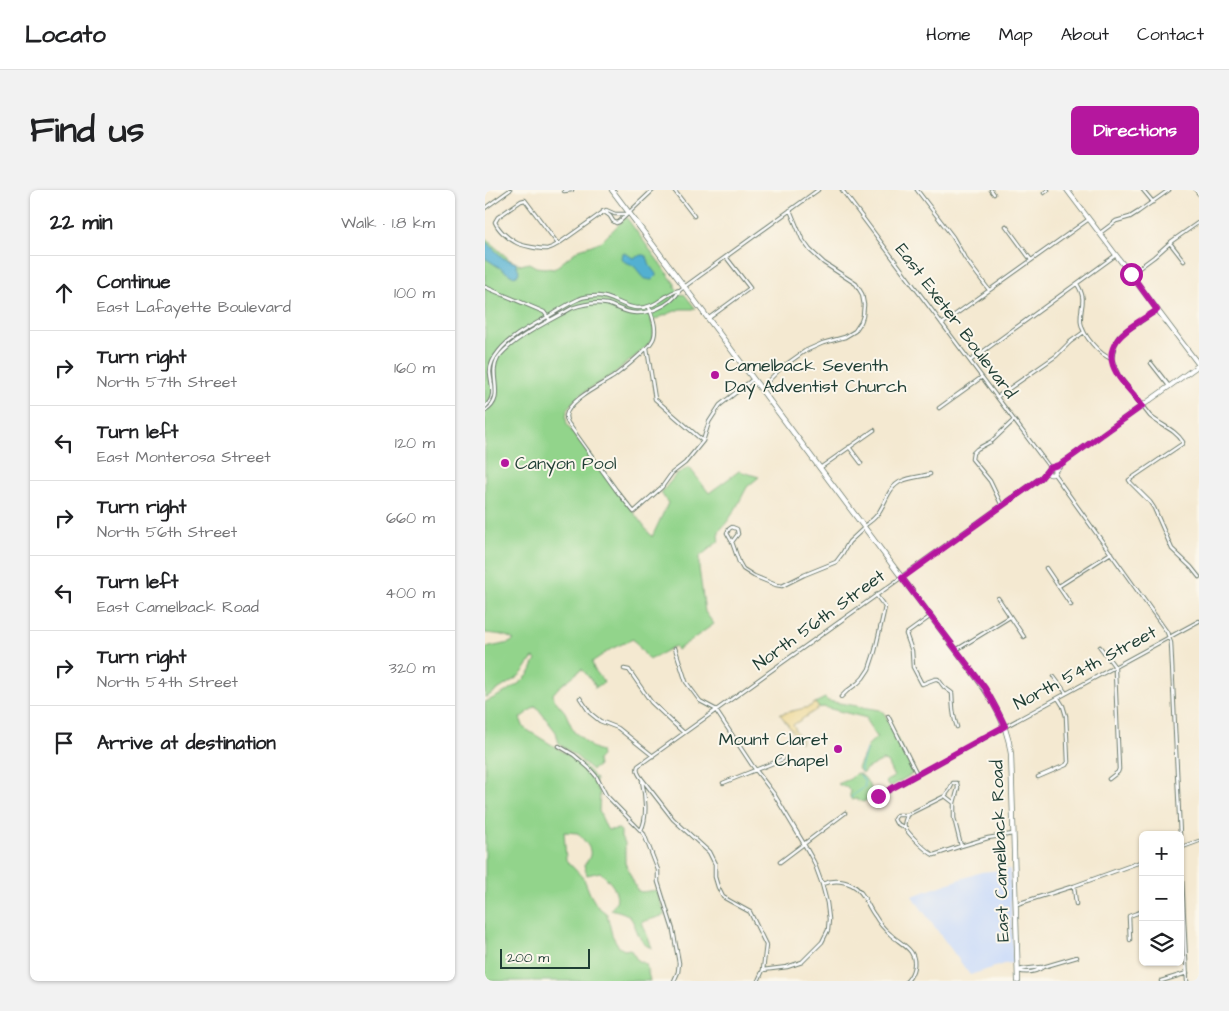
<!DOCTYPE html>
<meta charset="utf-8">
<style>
:root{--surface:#fff;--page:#f2f2f2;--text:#202124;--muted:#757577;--line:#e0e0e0;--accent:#b5179e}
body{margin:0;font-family:"Architects Daughter",sans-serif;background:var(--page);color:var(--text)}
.controls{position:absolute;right:15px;bottom:15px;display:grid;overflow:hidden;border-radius:8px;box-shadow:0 1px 4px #0004}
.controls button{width:45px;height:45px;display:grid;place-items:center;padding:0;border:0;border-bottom:1px solid var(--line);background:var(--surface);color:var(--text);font:25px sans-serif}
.scale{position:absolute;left:15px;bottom:12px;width:90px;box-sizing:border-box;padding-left:5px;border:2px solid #1f3d34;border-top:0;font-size:14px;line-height:18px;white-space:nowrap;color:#1f3d34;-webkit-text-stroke:4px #fbf7ec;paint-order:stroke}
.stop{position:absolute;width:15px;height:15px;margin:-11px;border:4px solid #b5179e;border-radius:50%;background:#fff}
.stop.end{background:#b5179e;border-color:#fff;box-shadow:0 1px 5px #0008}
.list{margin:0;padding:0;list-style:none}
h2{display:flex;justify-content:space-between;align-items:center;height:65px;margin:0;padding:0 20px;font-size:21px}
h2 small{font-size:16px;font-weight:400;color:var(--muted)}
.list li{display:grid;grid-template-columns:32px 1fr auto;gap:15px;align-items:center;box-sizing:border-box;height:75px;padding:0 20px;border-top:1px solid var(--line)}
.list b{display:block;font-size:19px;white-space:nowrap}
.list p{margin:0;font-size:16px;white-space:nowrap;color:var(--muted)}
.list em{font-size:16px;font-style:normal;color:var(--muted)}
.icon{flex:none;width:28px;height:28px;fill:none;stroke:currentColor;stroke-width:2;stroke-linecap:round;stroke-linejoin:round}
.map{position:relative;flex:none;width:714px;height:791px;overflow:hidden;border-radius:8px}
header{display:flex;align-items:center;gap:30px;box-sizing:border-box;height:70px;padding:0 25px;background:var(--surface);border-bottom:1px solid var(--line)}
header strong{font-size:24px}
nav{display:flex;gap:28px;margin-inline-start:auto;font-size:18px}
.intro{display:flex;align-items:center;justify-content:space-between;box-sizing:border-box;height:120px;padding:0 30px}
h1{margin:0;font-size:35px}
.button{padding:12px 22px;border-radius:8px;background:var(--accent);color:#fff;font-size:18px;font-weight:700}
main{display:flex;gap:30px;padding:0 30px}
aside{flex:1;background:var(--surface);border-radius:8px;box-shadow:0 1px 4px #0004}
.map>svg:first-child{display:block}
.built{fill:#cbdbf9}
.green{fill:#92d48b;stroke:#588860}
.sand{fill:#eeda9e;stroke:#868c69}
.water{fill:#52b0d1;stroke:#387682}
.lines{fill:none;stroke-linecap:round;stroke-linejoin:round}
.stream{stroke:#52b0d1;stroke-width:1}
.street-casing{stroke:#6a796b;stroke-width:4.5}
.secondary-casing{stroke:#6a796b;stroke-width:5.5}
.primary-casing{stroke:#6a796b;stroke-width:6}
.street{stroke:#fff;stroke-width:2.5}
.secondary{stroke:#fff;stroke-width:4}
.primary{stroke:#fff;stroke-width:4.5}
.route{stroke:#b5179e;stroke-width:6}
.poi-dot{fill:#b5179e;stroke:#fbf7ec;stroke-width:2}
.labels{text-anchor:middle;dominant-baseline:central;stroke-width:4;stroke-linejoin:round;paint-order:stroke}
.street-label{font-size:18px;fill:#1f3d34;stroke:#fbf7ec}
.poi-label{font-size:18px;fill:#1f3d34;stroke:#fbf7ec;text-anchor:start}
</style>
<header>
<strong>Locato</strong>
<nav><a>Home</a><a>Map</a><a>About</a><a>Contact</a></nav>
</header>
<div class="intro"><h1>Find us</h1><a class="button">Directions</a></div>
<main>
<aside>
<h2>22 min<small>Walk · 1.8 km</small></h2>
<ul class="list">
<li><svg class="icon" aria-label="ahead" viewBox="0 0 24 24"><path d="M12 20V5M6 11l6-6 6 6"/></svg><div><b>Continue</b><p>East Lafayette Boulevard</p></div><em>100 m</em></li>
<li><svg class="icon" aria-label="right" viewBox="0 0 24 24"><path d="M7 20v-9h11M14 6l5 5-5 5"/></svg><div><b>Turn right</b><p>North 57th Street</p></div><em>160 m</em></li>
<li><svg class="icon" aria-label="left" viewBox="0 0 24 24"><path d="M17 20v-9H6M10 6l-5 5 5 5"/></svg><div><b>Turn left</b><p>East Monterosa Street</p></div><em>120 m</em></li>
<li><svg class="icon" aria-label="right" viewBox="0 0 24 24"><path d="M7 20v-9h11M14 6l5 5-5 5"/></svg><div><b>Turn right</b><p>North 56th Street</p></div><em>660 m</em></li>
<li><svg class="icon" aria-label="left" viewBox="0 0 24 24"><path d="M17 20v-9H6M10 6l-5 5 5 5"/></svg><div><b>Turn left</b><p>East Camelback Road</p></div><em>400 m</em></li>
<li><svg class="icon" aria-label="right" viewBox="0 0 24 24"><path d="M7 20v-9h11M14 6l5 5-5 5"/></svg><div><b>Turn right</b><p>North 54th Street</p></div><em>320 m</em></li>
<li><svg class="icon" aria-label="arrive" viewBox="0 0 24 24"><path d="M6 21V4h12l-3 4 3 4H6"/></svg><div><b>Arrive at destination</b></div></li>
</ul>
</aside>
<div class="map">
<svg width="714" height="791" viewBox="0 0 714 791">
<rect width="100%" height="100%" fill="#fbf7ec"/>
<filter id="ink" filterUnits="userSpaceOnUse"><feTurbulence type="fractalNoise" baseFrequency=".02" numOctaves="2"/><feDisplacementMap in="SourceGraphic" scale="10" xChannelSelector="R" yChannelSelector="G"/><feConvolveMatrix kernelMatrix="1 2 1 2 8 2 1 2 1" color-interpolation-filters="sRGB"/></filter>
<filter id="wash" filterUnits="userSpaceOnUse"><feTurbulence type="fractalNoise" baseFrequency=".0096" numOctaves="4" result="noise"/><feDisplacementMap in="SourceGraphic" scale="20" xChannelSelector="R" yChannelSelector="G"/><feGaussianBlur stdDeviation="1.12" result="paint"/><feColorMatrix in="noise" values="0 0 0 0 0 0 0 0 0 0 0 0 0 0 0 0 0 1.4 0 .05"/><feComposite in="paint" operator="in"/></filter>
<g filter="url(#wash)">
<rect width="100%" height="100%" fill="#f4e9d1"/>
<path class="built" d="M525,679L528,773L519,774L485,785L427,706L496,682Z"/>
<path class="green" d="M141,27L190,94V97L196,105L199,104L211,119H195L166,131C168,136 170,141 168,146C164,158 150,166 141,173C136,177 132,182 126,186C110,196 72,212 83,236L167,347L183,313L176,303L190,286L204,277L224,303L254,281L274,287L262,297L250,320L242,332L235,340L233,346L234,351L214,367V378L220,422L229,434L192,460L190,456L164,470L148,449L126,459L107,472L109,479L119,492L110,498V495L97,479L73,498L68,504L69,509L80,522L89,542L97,548L106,557L115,561L116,566L112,570L113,576L107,580L92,567L74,554L71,542L51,516L35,528L39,538L90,569L100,577L111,589L110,595L115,603L114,621L121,637L123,640L134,639L136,641V647L140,653V673L152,700L156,702L172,700L180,725L157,732L167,758C152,754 153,737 145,727C140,722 132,721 126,719C128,717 130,714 131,712C135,700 122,689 115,682L102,685L99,675C112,661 102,655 93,643L79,642L81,670L99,689L105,704L112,716L122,724L127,745L134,757L139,760L145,759L153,771L161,774L165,791H0V512C14,506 34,496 44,484C47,480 48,474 51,470L49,468L47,469L38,482L33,487L0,508V458L24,453L29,450C20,444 10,444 0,443V48L25,70L36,75L44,73L51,77L69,79L94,59L104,56L117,51Z
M340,508L343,511L395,520L399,523L428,581L427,584L405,597L402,595L401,591L409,587L402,572H401L398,570L381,579L378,583L375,581L373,578L384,554L392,547L382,532V528L338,517L334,518L330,513Z
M371,583C383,585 383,598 392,605L378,612L371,609L367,610L365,607V604L366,602L362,597H359L353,594L365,589Z"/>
<path class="sand" d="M330,513L334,518L308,535L310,537V540L317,550L316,553L295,524L324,517Z"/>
<path class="water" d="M0,51L18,68L31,73L34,81L33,85L27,86L0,68Z
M137,63H140L148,68L157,65H160L163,69L165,76L171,84V86L167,90C152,89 156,80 147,75C142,72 139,73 136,68Z"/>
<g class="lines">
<path class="stream" d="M376,581V577L381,559
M366,608C369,602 376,602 380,596L379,590L375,585"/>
</g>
</g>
<g filter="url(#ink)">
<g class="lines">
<g class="street-casing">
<path id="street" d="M189,0L209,26
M357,0L565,278
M432,0L468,47L480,68L504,100
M506,0L509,4
M658,0L668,12
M711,0L714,4
M79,1L87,0
M559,3L563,0
M0,18L25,0
M118,21L125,26L128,31L131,33L134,32L168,0
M521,36L546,70
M615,43L631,31L645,27L653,22L684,0
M685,53L699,71
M73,54L40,10L36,11L13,27L10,32C13,39 22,48 30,52C36,56 55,59 62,59C66,58 70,56 73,54L121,20L130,24H141
M646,84L669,67L687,51L714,32
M592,94C603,111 594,117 596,133C598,146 615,165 627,169L633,185L665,226C676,236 689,238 698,252L697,254L644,290L646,293L665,312L669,318L687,359L706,377L714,387
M0,97L59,122L65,130
M164,117C167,126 172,137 169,147C167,157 137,180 128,187C116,195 83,210 81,226C81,228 82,231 83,233L131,300L149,322L177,297L187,283L200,273L218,251L224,232L235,215L267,190
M224,128L265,98L241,67
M457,134L604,29
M162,158L170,209L218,251
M627,169C630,144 636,144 655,132C661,128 666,124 672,120
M485,171L631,65
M666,173L684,196
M276,198L296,178L320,161L338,153L360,147L370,141L376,132L378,126L379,115L377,104L371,94L339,73L325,60L317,49L305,20
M512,207L571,166L585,152L599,142
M0,217C12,206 6,196 5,182C5,174 9,167 14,161C27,145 47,136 64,126C74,120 84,113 94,109C100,106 107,106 113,106C127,106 139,118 153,118C173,118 179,103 195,100L333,0
M454,218L497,187
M0,221C22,208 2,186 13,168C26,149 66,130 87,118C98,114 110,112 122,114C129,116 136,120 144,122C161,126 186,116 195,100
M364,257L376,273
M335,278L389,240
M569,284L682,442L686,453L695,645
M517,316L505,291L487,269L488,263L492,259L507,251L529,230
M379,336C383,333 388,330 391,326C401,315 402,297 417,291C426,287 436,287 445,284
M247,337L252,339L253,344L247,352L242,343L244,339Z
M247,352L254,372L258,379L269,386L291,395L297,396L319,385L351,372L357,364L364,352L379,338
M561,378L586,415
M574,396L626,363
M513,408L539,447
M446,426L421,444L427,461L428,477L437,494L450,489H453L459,497L467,503C468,516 467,524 472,537
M615,457L630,477V481L634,579L633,582L624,589
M190,458L201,492L215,511L230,519L267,575L289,604L319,654L329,672L337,694L342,713L344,729L343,740L337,752L317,772L302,777L278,780
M471,460L525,427
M139,479L144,480L166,512L199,543
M569,487L581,503
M356,507L362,501L373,493L378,488L384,479L390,461L400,417L391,405
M95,508L105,523L115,531L133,538L168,566
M403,526L432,584
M74,556L89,565L104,578L111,586L121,605L159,644L173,680V692L188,740L194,773L193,782L189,791
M553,587L581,575L583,572L581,526L578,516L573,508
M238,593L298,569
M393,606L714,431
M460,606L469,613
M422,625C421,629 418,633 420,637C422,643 443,663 449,665L476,656L503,648L528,644
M422,625L460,606L465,599L468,593H472L473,598L469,613V628L476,656
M420,638L411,633L409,629L412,625H422
M156,640C163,628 160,604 157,591
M695,648L702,791
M695,658L714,651
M295,672L360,623
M337,694C347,690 357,690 367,695C379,701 382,716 390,726C394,733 399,739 405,744C411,750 421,755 426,762C432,771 429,783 422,791
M589,696L591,714
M532,714L589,696L658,671
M645,750L644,726L658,721
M534,780L538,779L556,777
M533,781C541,783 550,783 558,777L592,767
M273,791L278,780L281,755L265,722L245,711L238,707L233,697L230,687V674L224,662L188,629L157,589C154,585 151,581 153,576L417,387
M676,791L702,783"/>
</g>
<g class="secondary-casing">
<path id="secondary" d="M582,0L714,175
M562.5 281a3.5 3.5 0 1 1 7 0a3.5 3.5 0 1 1-7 0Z
M570,281L576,274L714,175
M417,387L556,288L563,280"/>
</g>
<g class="primary-casing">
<path id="primary" d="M127,0L471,460C495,492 521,523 526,564L533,791"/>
</g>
<use href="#street" class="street"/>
<use href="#secondary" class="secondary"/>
<use href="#primary" class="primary"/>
</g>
</g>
<g class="lines" filter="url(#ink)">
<path class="route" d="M393,606L520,536L512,520L500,498L417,388L556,288L564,278L576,274L657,216C650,204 639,196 632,184C612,151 650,135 672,120L646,84"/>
</g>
<g class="poi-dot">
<circle cx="230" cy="185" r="5"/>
<circle cx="20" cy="273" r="5"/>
<circle cx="353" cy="559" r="5"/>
</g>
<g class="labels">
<g class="street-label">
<text transform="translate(471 131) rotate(53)">East Exeter Boulevard</text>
<text transform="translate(334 430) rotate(-36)">North 56th Street</text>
<text transform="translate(600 478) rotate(-28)">North 54th Street</text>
<text transform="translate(515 661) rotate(-92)">East Camelback Road</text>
</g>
<g class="poi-label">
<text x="240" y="175">Camelback Seventh<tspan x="240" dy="21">Day Adventist Church</tspan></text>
<text x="30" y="273">Canyon Pool</text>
<text x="343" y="549" text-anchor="end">Mount Claret<tspan x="343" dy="21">Chapel</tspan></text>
</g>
</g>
</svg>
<div class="controls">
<button>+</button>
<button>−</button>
<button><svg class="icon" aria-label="layers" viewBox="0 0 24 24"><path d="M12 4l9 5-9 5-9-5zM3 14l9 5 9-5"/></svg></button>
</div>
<div class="scale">200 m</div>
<div class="stop" style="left:646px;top:84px"></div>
<div class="stop end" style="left:393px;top:606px"></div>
</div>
</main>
